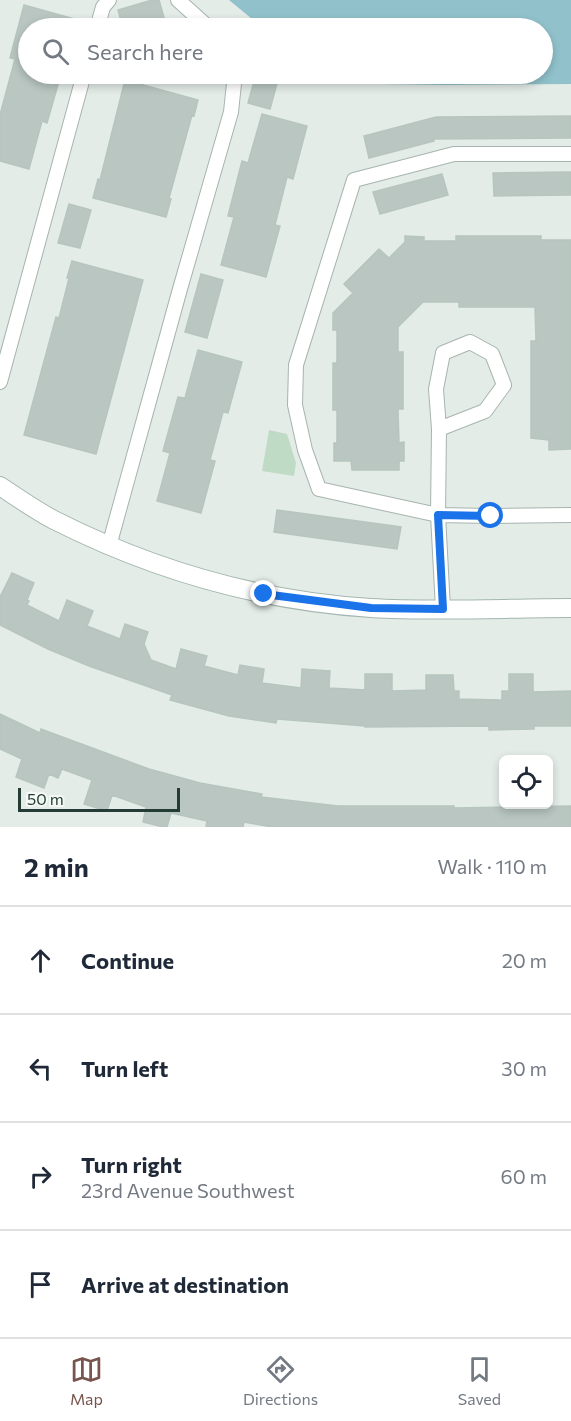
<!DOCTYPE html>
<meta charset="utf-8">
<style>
:root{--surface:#fff;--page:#f2f2f3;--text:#1f2937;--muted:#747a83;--line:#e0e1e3;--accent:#78544e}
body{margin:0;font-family:Commissioner,sans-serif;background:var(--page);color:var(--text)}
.controls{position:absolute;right:18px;bottom:18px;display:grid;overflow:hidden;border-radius:9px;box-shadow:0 3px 9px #0003}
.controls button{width:54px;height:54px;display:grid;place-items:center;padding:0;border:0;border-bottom:2px solid var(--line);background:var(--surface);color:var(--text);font:30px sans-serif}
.scale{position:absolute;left:18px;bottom:15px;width:162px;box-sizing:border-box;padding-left:6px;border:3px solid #253c36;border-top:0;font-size:16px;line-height:21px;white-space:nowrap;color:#253c36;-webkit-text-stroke:4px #f4f9f6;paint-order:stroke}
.stop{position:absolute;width:18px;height:18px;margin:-14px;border:4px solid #1a73e8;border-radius:50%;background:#fff}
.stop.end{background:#1a73e8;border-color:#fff;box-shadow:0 2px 6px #0008}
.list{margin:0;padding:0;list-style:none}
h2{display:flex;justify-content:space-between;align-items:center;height:78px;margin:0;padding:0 24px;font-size:26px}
h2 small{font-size:20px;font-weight:400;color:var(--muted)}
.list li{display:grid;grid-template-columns:39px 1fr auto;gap:18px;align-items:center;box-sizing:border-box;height:108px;padding:0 24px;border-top:2px solid var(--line)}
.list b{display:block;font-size:22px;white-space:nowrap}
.list p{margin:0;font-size:20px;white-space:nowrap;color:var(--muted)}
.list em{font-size:20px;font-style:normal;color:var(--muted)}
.icon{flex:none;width:33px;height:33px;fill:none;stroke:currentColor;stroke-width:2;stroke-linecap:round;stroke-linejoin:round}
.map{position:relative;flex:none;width:571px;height:827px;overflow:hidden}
.search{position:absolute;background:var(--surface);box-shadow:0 3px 9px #0003;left:18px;right:18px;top:18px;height:66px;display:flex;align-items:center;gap:15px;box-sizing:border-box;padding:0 21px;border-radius:33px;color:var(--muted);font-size:22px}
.sheet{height:510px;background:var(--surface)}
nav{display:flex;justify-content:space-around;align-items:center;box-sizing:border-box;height:84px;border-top:2px solid var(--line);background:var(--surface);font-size:16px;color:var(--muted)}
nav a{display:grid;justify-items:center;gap:3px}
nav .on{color:var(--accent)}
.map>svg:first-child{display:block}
.green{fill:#bfdbc6}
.water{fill:#91c2cb}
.building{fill:#b9c6c1;stroke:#b7c5bf;stroke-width:1.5}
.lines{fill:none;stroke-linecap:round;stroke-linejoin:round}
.lane-casing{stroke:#a7b4af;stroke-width:16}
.secondary-casing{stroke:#a3b6b0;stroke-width:20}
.lane{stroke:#fff;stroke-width:14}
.secondary{stroke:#fff;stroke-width:18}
.route{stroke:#1a73e8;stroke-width:8}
</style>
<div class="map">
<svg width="571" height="827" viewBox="0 0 571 827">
<rect width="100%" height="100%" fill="#e4ece8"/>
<path class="green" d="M269,430L287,434L296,463L294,476L262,471Z"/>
<path class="water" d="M229,0H571V84L444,85L383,84L355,74H542V28H263Z"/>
<path class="building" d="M152,0H159L167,28H123L118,10Z
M24,5L89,23L88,28H28V74H61L47,123L42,121L29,169L0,161V115L15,59L10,58Z
M256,74L278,80L270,109L248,103Z
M125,80L198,100L194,116L192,115L169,198L171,199L166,217L93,198L98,179L100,180Z
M262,114L307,126L293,179L287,177L275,225L280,226L266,277L221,265L234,217L228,216L242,161L248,163Z
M571,116V138L433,139L434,141L369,158L364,136L436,117Z
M571,172V195L494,196L493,173Z
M442,174L448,195L380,214L373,192Z
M69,204L91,210L80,248L58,243Z
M405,236L424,237V241H456V236H541V240H571V449L549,450V440L531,438V341H536L535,307H459V302H423L398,327V352H403V409H398L399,443L404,442V461H399V470H352L351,461H334V443H337V410H333V363H337V330H333V313L353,293L344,284L379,249L389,258L405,242Z
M72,261L143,280L96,454L24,435L56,317L59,318L69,278H67Z
M201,274L223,280L207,338L185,332Z
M198,350L242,362L228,413L223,412L210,460L215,461L201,513L157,501L170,453L163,451L178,397L185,398Z
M277,510L401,527L397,549L274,532Z
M12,573L34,583L27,600L29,601L27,605L59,621L67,600L93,611L87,626L120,639L125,624L148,632L144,644L151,660L176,669L181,649L207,656L204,666L238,675L240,665L264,669L262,683L301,688L302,669L330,671L329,688L365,690V674H392V691L426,690V675H453L454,691H459V699L502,700V691H509V674H533V692L571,691V726H534V729L489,730V726L365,727V726L277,719L276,723L229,716L170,700L172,695L89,666L48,649L0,625V597Z
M0,714L40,733L41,729L149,769L200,783L262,794L261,797L338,806H454V808L571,806V827H272L244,822L243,827H206L207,821L171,813L167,827H163L143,822L146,807L112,795L107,811L84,804L92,780L62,769L58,778L49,774L44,788L16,777L22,759L0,749Z"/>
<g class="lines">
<g class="lane-casing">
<path id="lane" d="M178,0L209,28
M97,28L103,7L109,0
M571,154H454L354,180L296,365L295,405L305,450L319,489L438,515L491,516L571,515
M470,342L492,354L504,385L485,411L439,429L436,389L443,353Z
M0,382L84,74
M439,429L438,515L443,609
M109,546L180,289L231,112L235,74"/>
</g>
<g class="secondary-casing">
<path id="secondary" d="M0,486C18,498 35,510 54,520C153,570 261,601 371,608C437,612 505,608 571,608"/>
</g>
<use href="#lane" class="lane"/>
<use href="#secondary" class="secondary"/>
</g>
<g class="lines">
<path class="route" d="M264,594L371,608L443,609L438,515L491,516"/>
</g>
</svg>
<div class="controls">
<button><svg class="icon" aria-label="locate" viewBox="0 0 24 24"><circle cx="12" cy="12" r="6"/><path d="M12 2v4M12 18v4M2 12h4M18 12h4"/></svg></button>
</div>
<div class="scale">50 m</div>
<div class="stop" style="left:491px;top:516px"></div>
<div class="stop end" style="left:264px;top:594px"></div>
<div class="search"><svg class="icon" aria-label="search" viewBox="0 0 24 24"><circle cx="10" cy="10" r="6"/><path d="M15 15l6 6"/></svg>Search here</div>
</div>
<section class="sheet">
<h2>2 min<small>Walk · 110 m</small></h2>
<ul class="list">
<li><svg class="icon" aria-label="ahead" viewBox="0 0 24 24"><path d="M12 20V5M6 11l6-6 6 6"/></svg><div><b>Continue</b></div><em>20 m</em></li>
<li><svg class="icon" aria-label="left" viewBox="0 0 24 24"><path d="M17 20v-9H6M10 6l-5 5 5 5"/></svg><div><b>Turn left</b></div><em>30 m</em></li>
<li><svg class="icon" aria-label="right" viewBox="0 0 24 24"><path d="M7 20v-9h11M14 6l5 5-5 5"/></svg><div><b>Turn right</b><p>23rd Avenue Southwest</p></div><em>60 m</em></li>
<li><svg class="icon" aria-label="arrive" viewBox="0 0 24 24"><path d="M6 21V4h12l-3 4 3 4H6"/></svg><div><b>Arrive at destination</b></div></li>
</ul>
</section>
<nav>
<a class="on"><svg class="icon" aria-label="map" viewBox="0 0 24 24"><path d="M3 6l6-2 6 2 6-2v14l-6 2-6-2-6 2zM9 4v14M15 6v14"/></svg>Map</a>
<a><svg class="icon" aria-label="directions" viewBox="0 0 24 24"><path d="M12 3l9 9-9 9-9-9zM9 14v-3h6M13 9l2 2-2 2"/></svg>Directions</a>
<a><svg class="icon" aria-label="saved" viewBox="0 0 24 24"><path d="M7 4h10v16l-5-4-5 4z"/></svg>Saved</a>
</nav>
